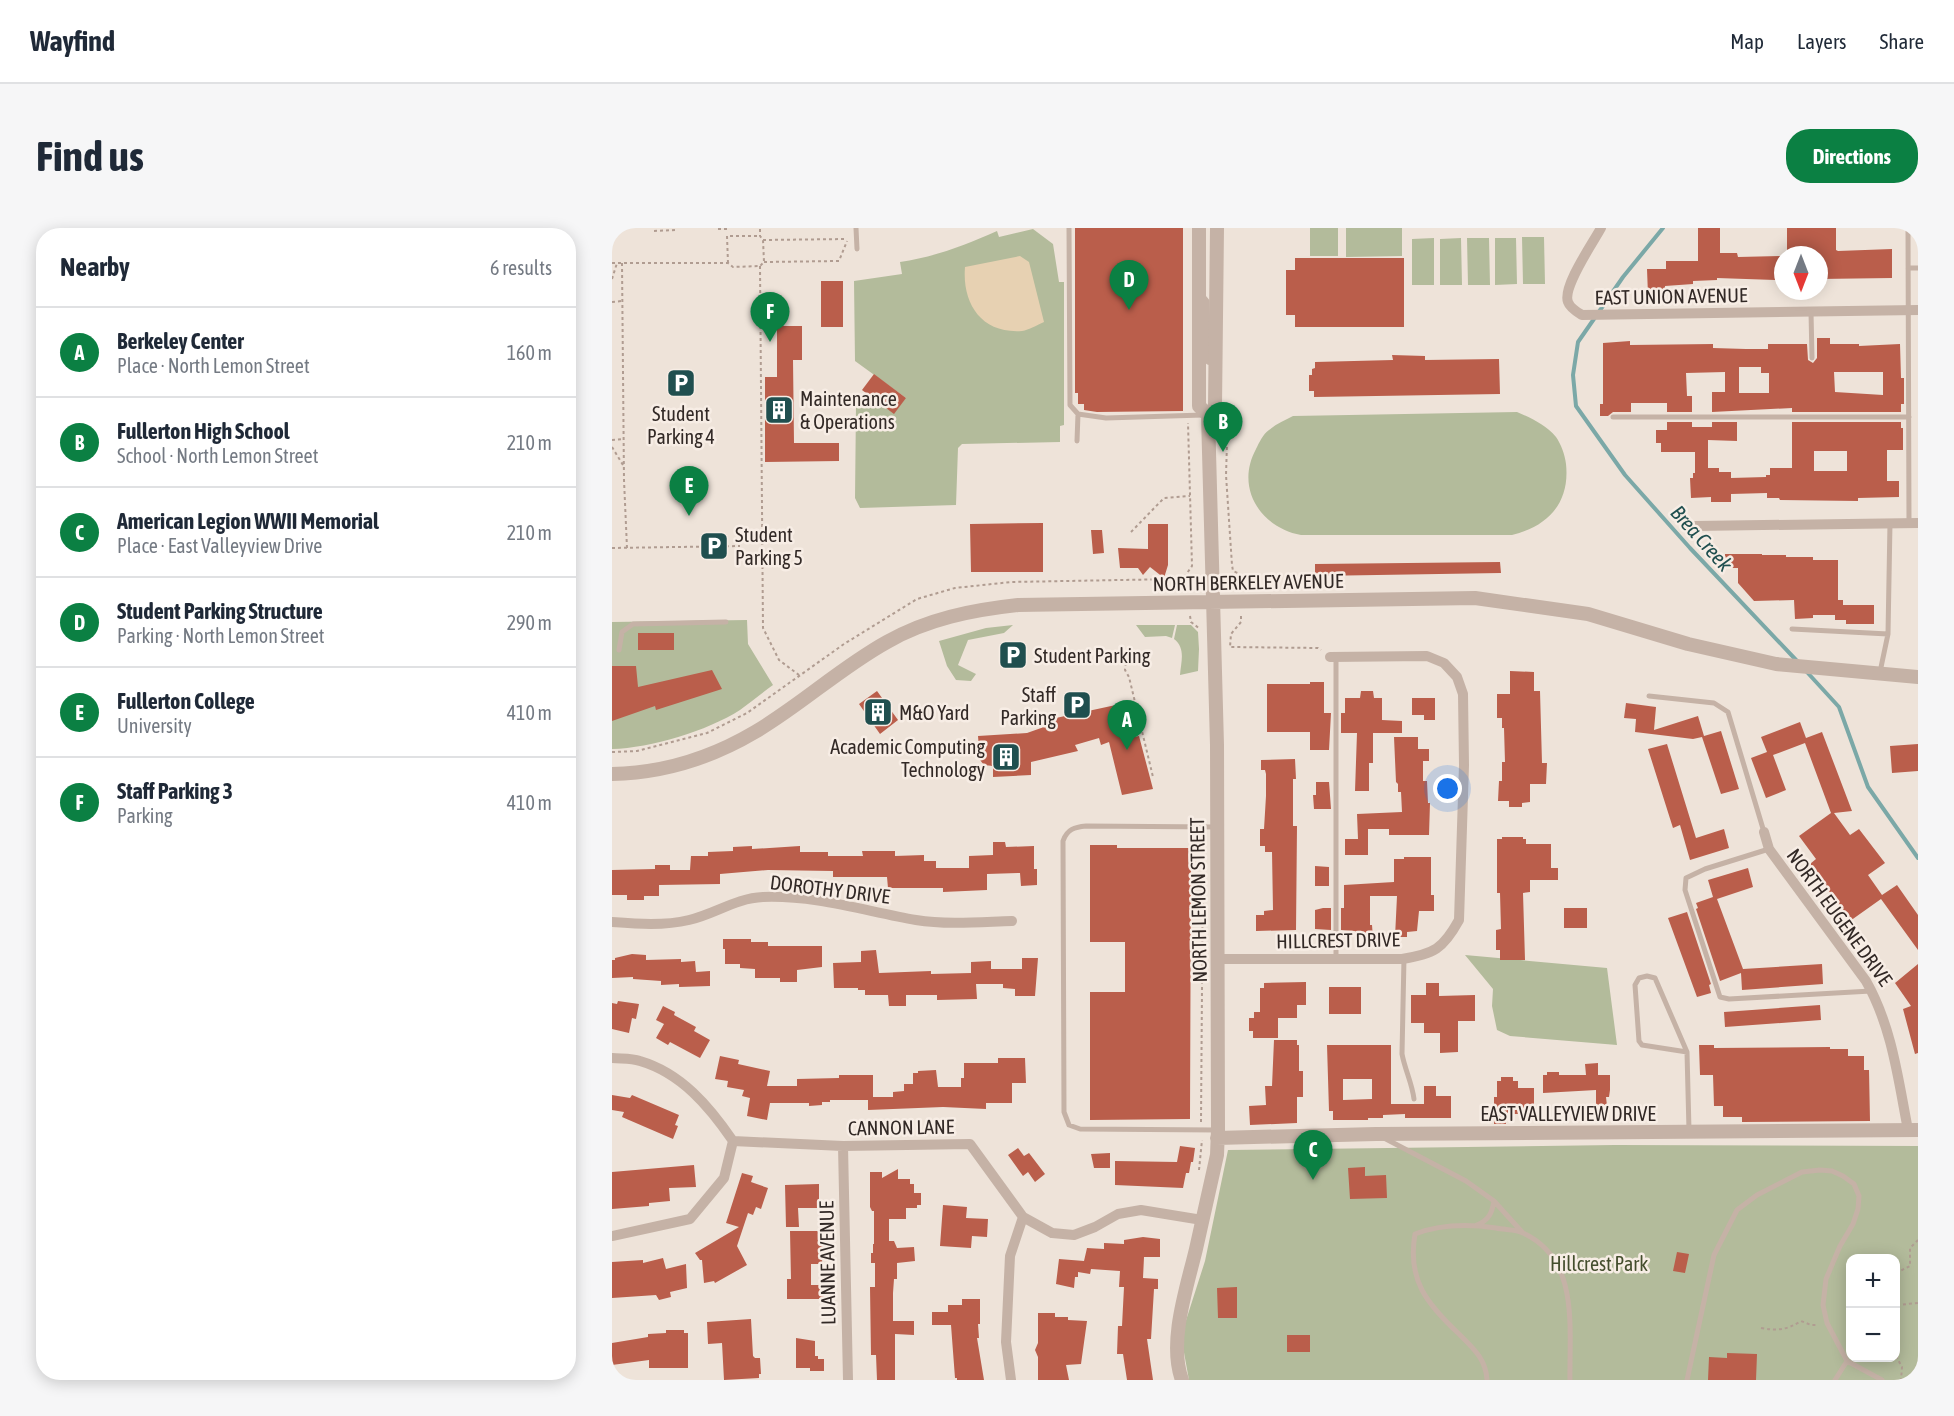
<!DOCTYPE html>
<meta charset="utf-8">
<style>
:root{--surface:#fff;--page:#f6f6f7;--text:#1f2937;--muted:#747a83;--line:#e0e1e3;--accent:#0b8043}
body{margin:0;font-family:"Asap Condensed",sans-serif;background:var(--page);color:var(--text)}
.controls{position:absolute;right:18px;bottom:18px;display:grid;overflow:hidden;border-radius:12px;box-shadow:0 3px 15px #0003}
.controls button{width:54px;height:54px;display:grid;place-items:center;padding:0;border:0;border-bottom:2px solid var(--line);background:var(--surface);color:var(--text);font:30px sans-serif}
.compass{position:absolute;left:1162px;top:18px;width:54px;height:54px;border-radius:50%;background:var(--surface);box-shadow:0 3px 15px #0003;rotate:180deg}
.you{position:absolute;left:836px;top:561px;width:21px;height:21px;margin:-15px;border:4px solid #fff;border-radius:50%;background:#1a73e8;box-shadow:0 0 0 9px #1a73e833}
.badge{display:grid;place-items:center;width:39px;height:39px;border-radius:50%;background:var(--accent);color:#fff;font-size:20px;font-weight:700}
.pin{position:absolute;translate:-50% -50px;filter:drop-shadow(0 2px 3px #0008)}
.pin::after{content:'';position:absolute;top:32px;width:21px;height:18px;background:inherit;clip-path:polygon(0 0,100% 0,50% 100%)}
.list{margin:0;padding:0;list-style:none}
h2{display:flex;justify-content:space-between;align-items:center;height:78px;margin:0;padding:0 24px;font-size:26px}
h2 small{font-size:20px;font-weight:400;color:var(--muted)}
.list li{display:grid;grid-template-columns:39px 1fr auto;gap:18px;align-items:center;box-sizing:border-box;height:90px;padding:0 24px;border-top:2px solid var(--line)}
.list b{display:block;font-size:22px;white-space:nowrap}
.list p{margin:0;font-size:20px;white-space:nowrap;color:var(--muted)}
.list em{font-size:20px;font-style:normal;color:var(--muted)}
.map{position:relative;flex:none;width:1306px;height:1152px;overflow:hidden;border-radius:24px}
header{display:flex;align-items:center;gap:36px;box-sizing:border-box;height:84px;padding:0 30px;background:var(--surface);border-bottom:2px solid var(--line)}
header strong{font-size:28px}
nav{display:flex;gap:33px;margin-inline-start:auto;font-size:21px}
.intro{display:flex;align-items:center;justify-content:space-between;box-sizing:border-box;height:144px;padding:0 36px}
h1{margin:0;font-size:42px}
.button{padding:15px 27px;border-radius:24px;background:var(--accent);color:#fff;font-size:21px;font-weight:700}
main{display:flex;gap:36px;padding:0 36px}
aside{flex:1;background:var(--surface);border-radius:24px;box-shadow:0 3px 15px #0003}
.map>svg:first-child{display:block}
.green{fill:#b3bb9b;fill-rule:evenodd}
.sand{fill:#e7d1b2}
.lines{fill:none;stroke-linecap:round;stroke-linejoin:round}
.stream{stroke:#7ba8a7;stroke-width:4}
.building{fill:#ba5e4b;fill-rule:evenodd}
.path{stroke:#b09c91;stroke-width:2;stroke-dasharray:3 3;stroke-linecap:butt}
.service{stroke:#c5b2a6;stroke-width:5}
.minor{stroke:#c5b2a6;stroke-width:10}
.tertiary{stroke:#c5b2a6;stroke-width:14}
.labels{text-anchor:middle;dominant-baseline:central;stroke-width:5;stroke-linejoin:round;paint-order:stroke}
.street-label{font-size:20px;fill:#322926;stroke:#f7ede5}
.poi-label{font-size:20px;fill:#322926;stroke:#f7ede5;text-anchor:start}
.park-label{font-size:20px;fill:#444e2d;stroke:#f7ede5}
.water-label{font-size:21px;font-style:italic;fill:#204f4f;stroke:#f7ede5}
</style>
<header>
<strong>Wayfind</strong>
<nav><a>Map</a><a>Layers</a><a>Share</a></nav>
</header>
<div class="intro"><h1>Find us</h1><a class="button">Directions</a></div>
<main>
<aside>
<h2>Nearby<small>6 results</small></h2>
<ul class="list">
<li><span class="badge">A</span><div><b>Berkeley Center</b><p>Place · North Lemon Street</p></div><em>160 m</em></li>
<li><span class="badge">B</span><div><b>Fullerton High School</b><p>School · North Lemon Street</p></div><em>210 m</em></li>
<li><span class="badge">C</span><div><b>American Legion WWII Memorial</b><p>Place · East Valleyview Drive</p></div><em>210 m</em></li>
<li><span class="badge">D</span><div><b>Student Parking Structure</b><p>Parking · North Lemon Street</p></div><em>290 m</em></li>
<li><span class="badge">E</span><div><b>Fullerton College</b><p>University</p></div><em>410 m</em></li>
<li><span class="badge">F</span><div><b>Staff Parking 3</b><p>Parking</p></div><em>410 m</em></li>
</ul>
</aside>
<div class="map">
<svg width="1306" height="1152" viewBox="0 0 1306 1152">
<rect width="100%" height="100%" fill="#eee3d9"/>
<path class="green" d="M698,0H726V28H698Z
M734,0H790V28L734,29Z
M421,1L441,16L447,54H452V197L448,198V214L350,216L346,220L344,277L248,280L243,270L244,177L251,176L256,167L294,170L243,133L242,53L290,46L288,34C323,29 353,17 385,3L387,9Z
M910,9H932L933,56H911Z
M822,10V57H800V11Z
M849,10L850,57H828V11Z
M855,10H877L878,57H856Z
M883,10H904L905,56L883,57Z
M905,184C919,190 934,197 944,209C949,216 953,227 954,236C958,274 937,298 900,307H689C648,299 623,260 644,221C647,215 651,206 657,202C664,196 673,192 681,188Z
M135,392L136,416L161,457C150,465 139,474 128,482C95,503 39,520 0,521V394Z
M401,397L392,405L356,412L346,437L364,446L359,453L344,452L335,438L327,413L374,400Z
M524,397H563L560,410L554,408L533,409Z
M565,397H579L586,404L587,421L586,443L568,447C569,434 574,420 562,411Z
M853,727L995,740L1005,817L898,808L885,802L880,778L881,761Z
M1003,917L1306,918V1152H577L569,1108L593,1033L616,922ZM1238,1030H1284V1130H1238Z"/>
<path class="sand" d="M408,28L417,34L432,94C425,97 417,102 410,103C369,106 350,75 353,39Z"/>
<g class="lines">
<path class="stream" d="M1051,0L1011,49L966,114L961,147L964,178L1013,247L1078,320L1185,433
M1194,443L1227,479L1256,559L1306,630"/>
</g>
<path class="building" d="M463,0H571V183L485,184L472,182V176H466V165H463Z
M1086,0H1108V25H1125L1126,29L1169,28V47H1163V52L1105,50V52L1081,53V56L1053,58V67H1036L1035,41H1054V33H1086Z
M1175,0H1224V22L1226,23L1280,21V50L1207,51V27H1175Z
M683,30H792V99H683V87H674V42H683Z
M209,53H231V99H209Z
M165,98H190V132H181L182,215H227V233L153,234V149H165Z
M1205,110H1218V116H1247V118L1288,116L1289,150H1292V176H1289V184H1180V180L1100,184V164H1113V144L1074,145L1075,168H1080V184H1055V175H1019V184H1001L996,188H988V176H991V115L1018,113V117L1101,116V120L1134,121H1156V116H1195L1196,132L1201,135L1205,130ZM1127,139H1149V145H1157V165H1127ZM1222,144H1271V167L1223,164Z
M780,127L813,128V132L887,131L888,166L702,169V163H697V147H700V141L703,140V134L781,132Z
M262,146L294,170L282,186L250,162Z
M1055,194H1080V199H1100V194H1125V213L1096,212V240H1107V244H1119V250L1154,249V247H1158V240H1180V194H1289V200H1291V222H1275V253H1287V269L1246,270V273L1168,272L1167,270H1155V265L1119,266V274H1099V269L1079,270L1078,250H1081V245H1083V224H1049V215H1044V202H1055ZM1202,223H1235V243H1202Z
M431,295V344H359L358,296Z
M536,296H556V337L552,350L538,339L531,347L526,340H508L506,320L536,321Z
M479,302H490L492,325L481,326Z
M1113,326H1150V327H1174V329H1201V332H1226V372H1231V377H1262V396H1234V392H1223V387H1201V390L1183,391L1182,372L1142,373L1126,355V340H1113Z
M888,334L889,345L703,348V336Z
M26,405H62V422H26Z
M0,438H24L26,459L100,442L110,461L44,482L43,478L0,493Z
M898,443L922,444V463H928L930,535H935L934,556H918V574L910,575V579H897V573H886L887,553H890V534H893L892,500H890V490H885V466H898Z
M698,454H712V485H719L717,522H698V504H655V456H698Z
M265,463L286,492L268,506L247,476Z
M749,463H761L762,470H770V492L790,493V505H761V535H757V563H743L745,505H729V485H733V470H748Z
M800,470H823V492H812V487H800Z
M513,475L522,509L527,508L541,561L510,567L497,514L489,517L487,510L463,517L466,523L419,534V547L381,549V538L372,537L368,532L366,508L415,505L432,499L430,493Z
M1014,475L1044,479L1042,502L1086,488L1092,508L1109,503L1127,561L1109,566L1090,509L1081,511L1023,504L1024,491L1012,490Z
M1188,494L1194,510L1210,504L1240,583L1222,585L1238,607L1247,601L1273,635L1256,647L1270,667L1285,657L1306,687V722L1269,671L1238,693L1198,636L1204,631L1187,608L1219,585L1193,515L1161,527L1174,562L1154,570L1139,530L1155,524L1149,509Z
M782,509H806V521H817V533H811V553H815L816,575H818L817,607H777V601H756V627H733V611H746L745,586L790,584L789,564H786V556L784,554Z
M1055,516L1084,610L1112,601L1117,620L1078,632L1068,597L1061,600L1036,521Z
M1306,516V543L1280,545L1278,518Z
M683,531L684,551H681V598H685L684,702L644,703V687H652V683L661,682L660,624H653V618H648V601H652L654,568V546L653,542H649V532Z
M704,554H717L719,581H702L701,567H704Z
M890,609H911V611H914V616H939V640H946V652H918V664L911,665L913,732H888V722H884V702L889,701L888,665H885V611H890Z
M381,614H393L394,619L422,618V641H425V657L409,658L408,645L375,646V662L331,664V660H276L275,649H221V643L156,642L108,646V656L47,657V668H32V672H15V667H0V642L43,641V637H58V642H78L79,628H96V624L121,623V619L140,618V621L188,618V624H216V628H251L250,623H283V628L312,627V633H324V640H357V628L381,627Z
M478,617H505V620H579L578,891L478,892V764H513V714H478Z
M792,629H819V667H822V683H807L805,703L795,704V709H783L785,668H758V697H760L761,710H749V706H743V703L729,702V680H732V657L782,654V631H792Z
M703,638L717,639V658H703Z
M1136,640L1141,659L1105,671L1131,741L1210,736L1211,756L1130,762L1129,745L1108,753L1084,681L1086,680L1084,675L1101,669L1096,652Z
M711,680H719V702L703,701V682Z
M952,680H975V700H952Z
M1075,684L1099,756L1097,757L1099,765L1085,769L1056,690Z
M111,711H139V714H156V718H210V739L185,742V754H168V750H143V741L128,740V736H113V721H111Z
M264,722L267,745L319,743V746L359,745V734L379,733V741H410V730H426L423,768H403V761L391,760V756H364L365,771L325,772V767H294V778H277L276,767H253V762H246V760H222L221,735L249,734V723Z
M20,726L34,727V732L69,731V734L83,733L84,744L98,743V758L67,759V756L49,757V753L21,751V749L0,750V732H3V730Z
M1306,736V825L1303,826L1291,781L1299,778L1283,755Z
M694,754V777H685V790H666V810H641V803H637V790H642V784H648V760H652V755Z
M814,755H827V768L863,767V793H846V824L828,825V805H812V795H799V767H814Z
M717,759H749V786H717Z
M6,773L27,776L24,791L20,790L17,805L0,801V775L5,776Z
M1208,777L1209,792L1113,799L1112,784Z
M51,778L63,784L62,787L84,799L82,803L98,812L88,830L58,814L56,817L44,810L52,796L44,792Z
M662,812H685V817H687V843H691V869H685V895L638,897L637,878L654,877L653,858H660Z
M715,817H779V876H812V858H824V868H839V890H793V886L771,887V890H756V892H721V883H717ZM731,851H760V871L731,872Z
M1087,817H1102V820L1218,819V821H1236V828H1252V842H1257L1258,893L1130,894V889H1111V878H1102L1101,847H1088Z
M108,828L127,832L126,836L158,843L155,858H185V851L227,850V847H261V869H281V864L292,863V856H301V845H306V843L324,842L326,859H349V850H352V835H386V830H413L414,855H400V875H374V881L331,879L256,882V872H218V874H210V877L197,878V875H158L155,892L135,888L138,870L130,868L132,862L115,859L116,853L103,851Z
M986,835V847H998V862L997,869H994L995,878L984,879V862L931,865V847H935V844H947V847H974L973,836Z
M889,849H901V853H906V860H922V886H893L894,896H882V869H885V853H889Z
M0,867L18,870L20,867L67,887L63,897L66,898L61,911L10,889L12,884L0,882Z
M568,918L583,920L581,934H579L577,945H574L571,960L503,957V933L565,934Z
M406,920L412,928L417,925L433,946L423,954L416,944L411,948L396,927Z
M498,925V940H482L479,926Z
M82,937L84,959L57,960L58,973L37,975V978L0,981V944Z
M753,939V948L774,947L775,970L738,971L736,940Z
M286,941V951H298V956H302V965H309V977H305V980H294V991H277V1013H282L285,1020L302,1019L303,1033L285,1035V1051H282L281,1065V1093H302V1107L283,1106V1152H265L264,1127H259L258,1059H263V1035H259V1025H261V1016H262V983H260L258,979V944H270V950Z
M130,945L141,948L139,954L156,960L149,981L144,979L141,987L136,985L125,1018L135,1037L103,1055L102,1053L92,1055L90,1032H88L83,1025L127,999L114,995Z
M207,956V980H186L187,999H174L173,957Z
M331,977L355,979L354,990L376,991L375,1009L360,1008L359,1020L328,1018Z
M178,1003H212L210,1036H199V1057H212V1071H175V1051H179Z
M531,1009L548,1011V1029H532L531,1050L546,1051V1061H542L539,1111H535L541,1152H515L511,1126H505L506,1098H510L512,1059H507L508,1043L479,1041L478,1046L466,1044V1049H463L462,1060L444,1056L447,1031L472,1033L475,1020L492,1021V1015L512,1016V1012Z
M1065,1024L1077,1026L1073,1045L1061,1043Z
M51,1030L54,1041L74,1036L75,1060L58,1064L59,1069L47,1072L44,1067L0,1070V1034L31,1032V1035Z
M625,1059V1090H606L605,1060Z
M350,1071H368V1096H366L367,1110H365L372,1152H345V1150H343L339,1097H320V1084H336V1077H350Z
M426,1085H443V1089H456V1092L475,1093L469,1136L454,1137L457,1152H426V1129L423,1122L426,1115Z
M139,1091L141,1128L143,1130H148L149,1146H147V1150L112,1152L110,1115L96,1116L95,1094Z
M54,1102H72V1105H76V1140H37V1132L0,1137V1115L36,1109V1106L54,1105Z
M675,1107H698V1124H675Z
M184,1110L203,1113V1128H206V1131H212V1143H198V1140H184Z
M1115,1125L1145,1126L1144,1152H1096L1097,1129L1115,1130Z"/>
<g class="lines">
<path class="path" d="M106,1H115
M42,3L63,2
M151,12L235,11
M152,34L227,33L235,13
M0,35H116L121,39L148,38L152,34L151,12L148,8V0
M10,35L12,252L15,320
M116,35L115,8H148
M148,38L151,400L167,432L187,447
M0,51L5,35
M0,74L10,73
M616,183L614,247L620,337L621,343L628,346L629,361
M0,212L11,211
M0,219L11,237
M519,304L552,270L578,268
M0,320L128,318
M575,361L573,348L580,338L576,195
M578,388L579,394L588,401
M629,388V394L619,406L618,419L706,420L709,422
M516,423L513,442L517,449L541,549
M0,524L25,523L95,505L135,485L232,416L305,371L343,360L399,354L564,351L573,348
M589,894L591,627
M587,942L590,912
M1284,1045L1298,1038V1020L1306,1012
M1284,1060L1286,1096L1284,1101
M1285,1077L1306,1075
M1149,1100C1165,1103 1175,1102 1189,1093L1199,1097H1206
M1284,1128L1290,1139L1289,1152
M1255,1133L1267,1130"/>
<path class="service" d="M244,0L245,21
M457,0L458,177L466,186L494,190L591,187
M1296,0L1297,295
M1296,40H1306
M590,67L595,73V130L596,134L603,136
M1199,84L1200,130
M1001,189H1297
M465,213L466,186
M1180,401L1276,406L1268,444
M1276,406L1278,295
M7,422L10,404L21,396L114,394
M724,430V731
M1037,468L1102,475L1116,484L1152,604
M603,599L474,598C463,599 455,601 451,613L452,884L457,897L468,901L605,902
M1157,621L1093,641L1074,650L1073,662L1108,769L1117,771L1259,763
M792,730L790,826C793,842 800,855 802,871
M1075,824L1030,817L1027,813L1023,757L1027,750L1035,748L1043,750L1075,824L1077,902
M772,910L854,953L882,973L910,1004
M865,997C877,992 880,985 882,973
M875,1152C874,1131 861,1120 847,1106C815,1076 795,1052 803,1006C829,996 857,996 884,1000C893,1002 904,1001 911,1005C968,1031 957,1100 958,1152
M1075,1152L1102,1027L1125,982L1145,967L1190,944L1208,942L1220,943L1231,948L1242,956L1247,968L1246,981L1241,996L1228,1018L1214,1051L1211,1077L1215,1095L1235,1133L1270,1152
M1223,1152L1235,1133"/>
<path class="minor" d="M989,0C981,15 950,59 956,74C958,80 965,84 970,87L1306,82
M1083,298L1306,295
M1152,604L1157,621L1254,753C1280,799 1286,850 1296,902
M0,694C26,696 52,698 77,692C103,686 124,670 151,669C203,667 253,683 304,692C336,697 368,694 400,693
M607,731H790C822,726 831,721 847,692L852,537L851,466L845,449L832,435L815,428L718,429
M0,830C9,831 19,830 28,833C69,845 97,878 121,913L112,950L78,991L0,1008
M121,913L231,918L358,916L411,989L440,1005L462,1007L483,999L506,986L529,982L590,992
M231,918L236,1152
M399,1152L394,1114L398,1028L411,989"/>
<path class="tertiary" d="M587,0V178L596,187
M0,546C51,545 99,530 143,504C189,477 228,440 275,414C315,391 360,382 406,377L863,370L976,386L1076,416L1164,436L1306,449
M605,910L764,906L1306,902
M570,1152C556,1114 575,1059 584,1021C591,990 598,958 605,927L606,902L605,517L596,187L603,179L605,0"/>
</g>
<defs>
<g id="parking-square" transform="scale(1.5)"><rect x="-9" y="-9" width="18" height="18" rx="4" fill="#204f4f" stroke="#f7ede5"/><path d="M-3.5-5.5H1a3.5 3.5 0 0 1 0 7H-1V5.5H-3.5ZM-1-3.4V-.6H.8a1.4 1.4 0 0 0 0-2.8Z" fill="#fff"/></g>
<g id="building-square" transform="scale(1.5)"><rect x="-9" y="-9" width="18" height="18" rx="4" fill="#204f4f" stroke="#f7ede5"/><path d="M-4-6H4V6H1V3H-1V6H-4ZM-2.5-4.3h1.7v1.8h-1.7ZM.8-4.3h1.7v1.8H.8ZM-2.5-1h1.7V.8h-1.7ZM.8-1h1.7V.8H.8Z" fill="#fff"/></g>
</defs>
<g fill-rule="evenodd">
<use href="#parking-square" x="69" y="155"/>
<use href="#building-square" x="167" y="182"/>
<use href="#parking-square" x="102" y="318"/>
<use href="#parking-square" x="401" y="427"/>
<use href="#parking-square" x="465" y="477"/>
<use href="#building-square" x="266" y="484"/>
<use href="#building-square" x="394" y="529"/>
</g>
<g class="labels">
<g class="street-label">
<text transform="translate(1059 68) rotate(-1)">EAST UNION AVENUE</text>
<text transform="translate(636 354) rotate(-1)">NORTH BERKELEY AVENUE</text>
<text transform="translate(218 661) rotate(7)">DOROTHY DRIVE</text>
<text transform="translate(586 672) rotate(-91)">NORTH LEMON STREET</text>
<text transform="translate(1228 689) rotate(54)">NORTH EUGENE DRIVE</text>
<text transform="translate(726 712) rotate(-1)">HILLCREST DRIVE</text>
<text x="956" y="885">EAST VALLEYVIEW DRIVE</text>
<text transform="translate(289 899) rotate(-1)">CANNON LANE</text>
<text transform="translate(215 1035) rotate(-91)">LUANNE AVENUE</text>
</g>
<g class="poi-label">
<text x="188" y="170">Maintenance<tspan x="188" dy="23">&amp; Operations</tspan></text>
<text x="69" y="185" text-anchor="middle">Student<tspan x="69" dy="23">Parking 4</tspan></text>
<text x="123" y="306">Student<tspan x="123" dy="23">Parking 5</tspan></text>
<text x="422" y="427">Student Parking</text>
<text x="444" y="466" text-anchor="end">Staff<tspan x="444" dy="23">Parking</tspan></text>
<text x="287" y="484">M&amp;O Yard</text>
<text x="373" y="518" text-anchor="end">Academic Computing<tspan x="373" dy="23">Technology</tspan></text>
</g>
<g class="park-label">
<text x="987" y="1035">Hillcrest Park</text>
</g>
<g class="water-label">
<text transform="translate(1090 310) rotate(48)">Brea Creek</text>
</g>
</g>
</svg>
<div class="controls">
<button>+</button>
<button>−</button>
</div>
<svg class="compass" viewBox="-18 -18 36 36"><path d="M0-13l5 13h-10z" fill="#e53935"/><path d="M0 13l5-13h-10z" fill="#747a83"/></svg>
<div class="you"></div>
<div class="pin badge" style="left:515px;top:522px">A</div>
<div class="pin badge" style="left:611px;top:224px">B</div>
<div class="pin badge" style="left:701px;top:952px">C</div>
<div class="pin badge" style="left:517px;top:82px">D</div>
<div class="pin badge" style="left:77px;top:288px">E</div>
<div class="pin badge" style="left:158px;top:114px">F</div>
</div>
</main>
